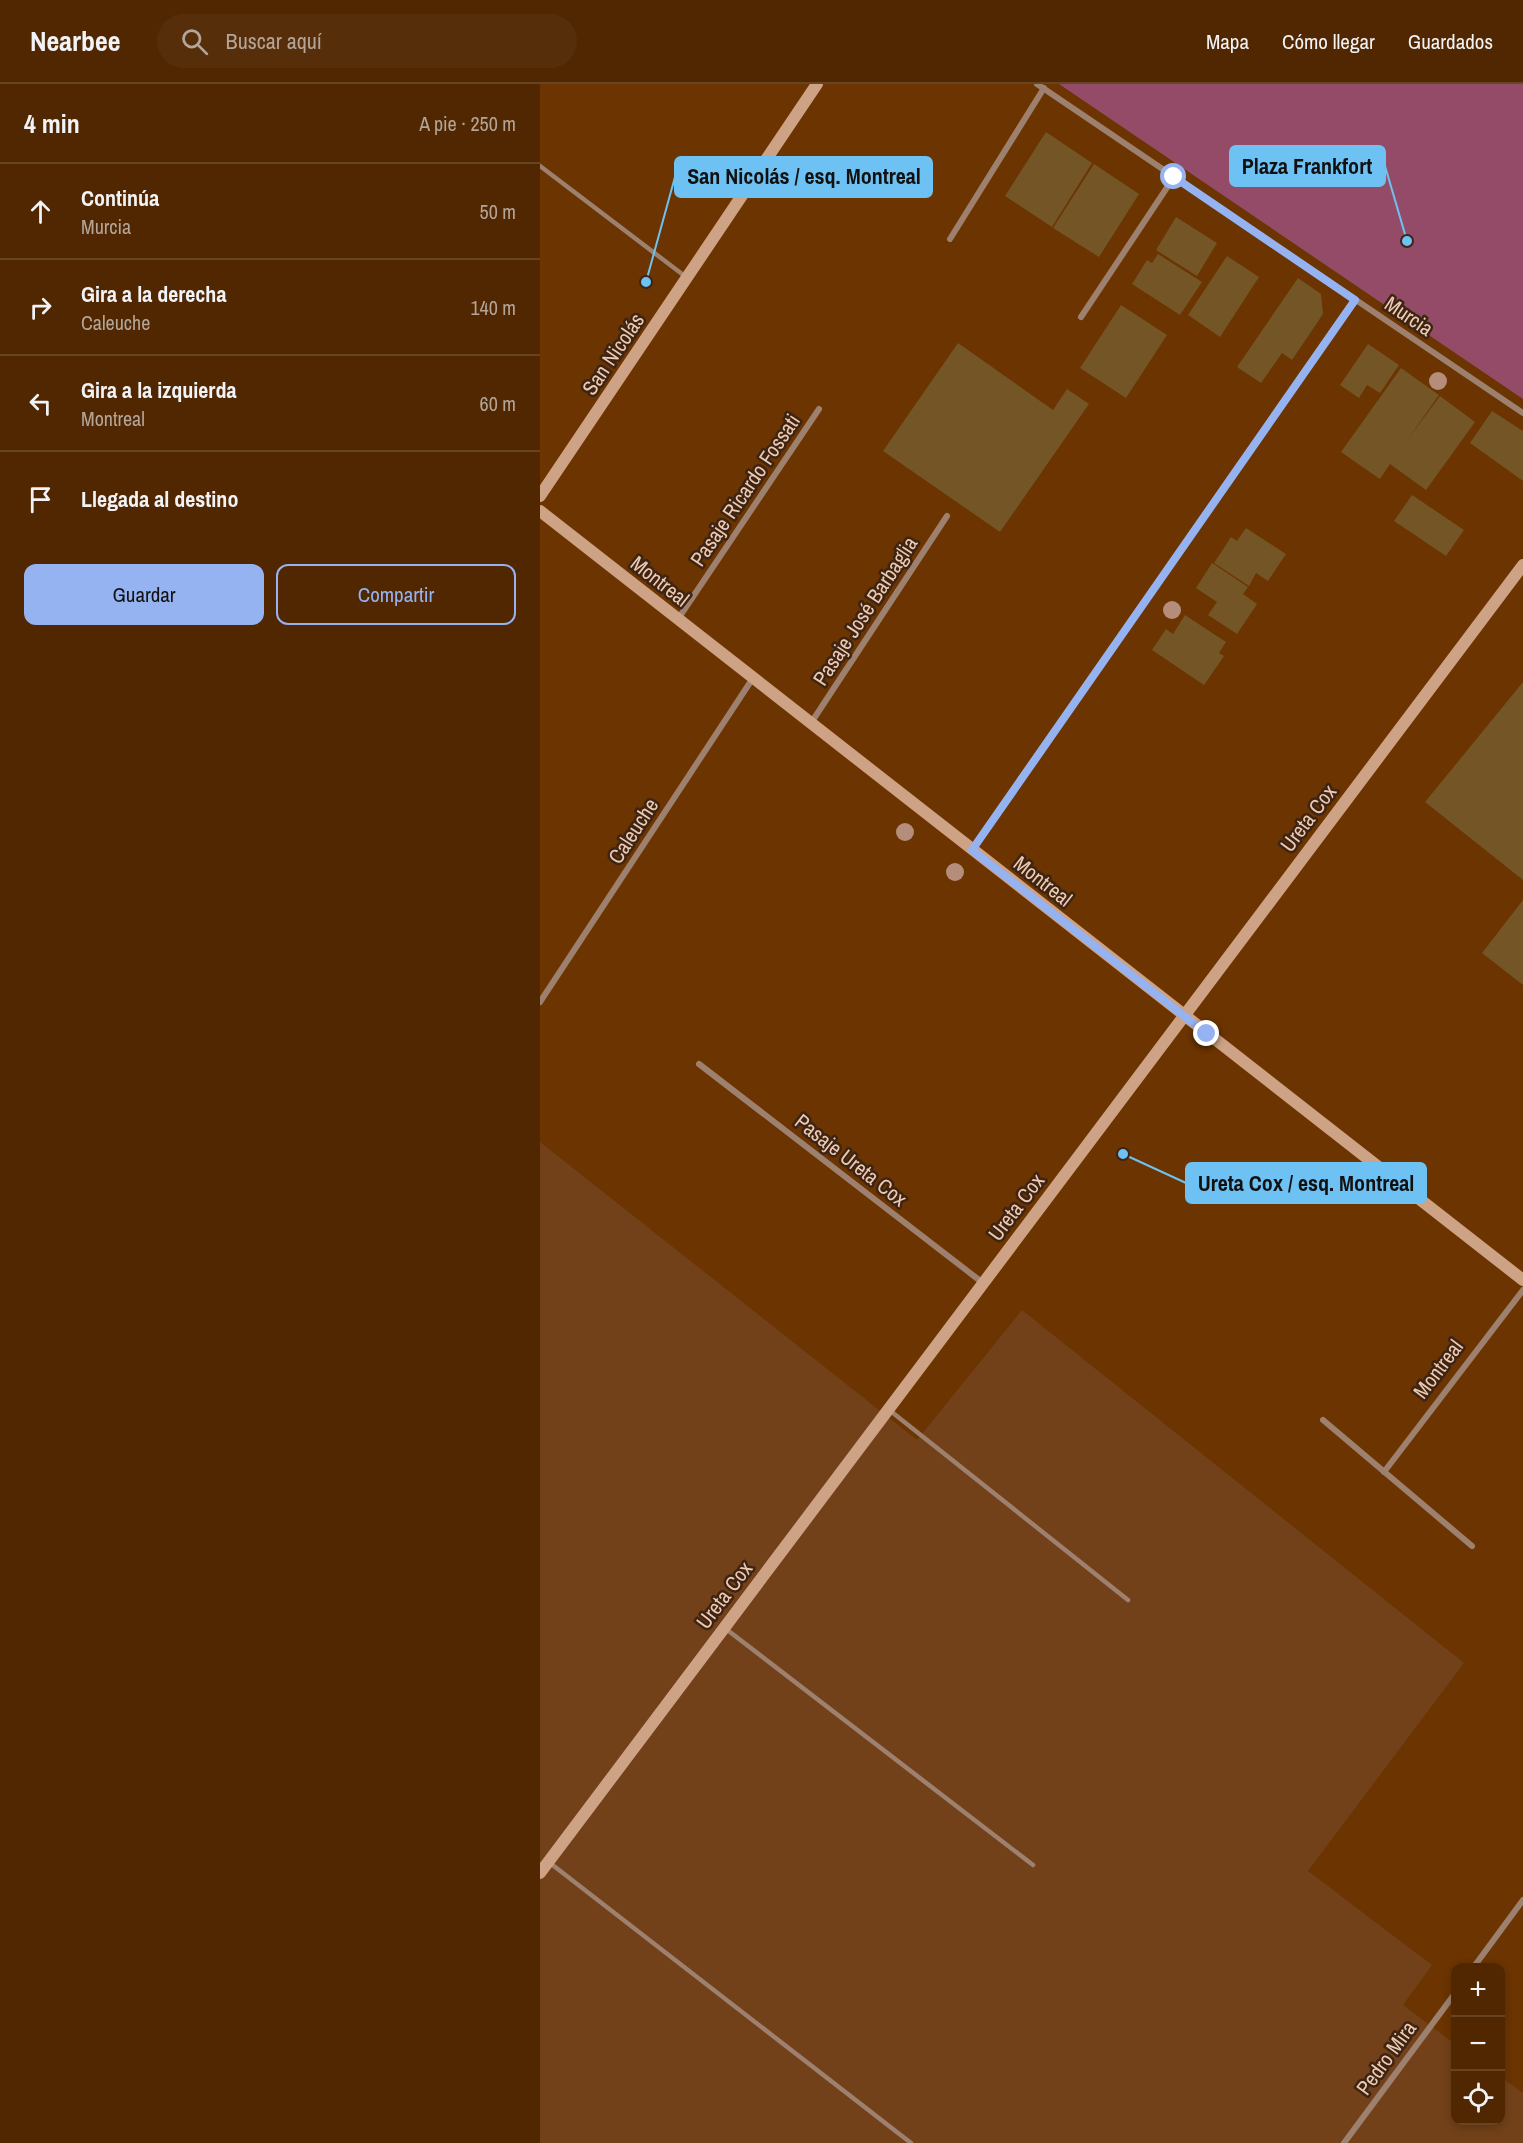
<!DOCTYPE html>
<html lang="es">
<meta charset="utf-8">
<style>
:root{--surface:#502700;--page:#562f0a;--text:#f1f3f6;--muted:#b4a599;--line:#674422;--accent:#95b2f1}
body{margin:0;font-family:"Archivo Narrow",sans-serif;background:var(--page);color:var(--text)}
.controls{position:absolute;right:18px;bottom:18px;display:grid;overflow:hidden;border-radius:12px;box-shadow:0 3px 9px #0003}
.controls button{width:54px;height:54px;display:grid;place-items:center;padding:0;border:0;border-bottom:2px solid var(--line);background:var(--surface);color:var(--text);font:30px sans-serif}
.stop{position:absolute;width:18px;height:18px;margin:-14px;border:4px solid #95b2f1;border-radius:50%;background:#fff}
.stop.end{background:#95b2f1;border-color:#fff;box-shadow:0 2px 6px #0008}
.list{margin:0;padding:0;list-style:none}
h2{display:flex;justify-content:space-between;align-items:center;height:78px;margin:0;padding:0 24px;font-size:26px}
h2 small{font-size:20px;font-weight:400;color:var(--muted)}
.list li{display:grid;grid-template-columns:39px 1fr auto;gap:18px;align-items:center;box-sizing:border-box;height:96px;padding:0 24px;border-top:2px solid var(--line)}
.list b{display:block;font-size:22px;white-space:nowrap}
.list p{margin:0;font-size:20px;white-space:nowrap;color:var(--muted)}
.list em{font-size:20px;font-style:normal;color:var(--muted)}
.actions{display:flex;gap:12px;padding:18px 24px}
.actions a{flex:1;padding:14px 0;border:2px solid var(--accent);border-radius:12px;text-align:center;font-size:21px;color:var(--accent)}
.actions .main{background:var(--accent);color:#111}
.icon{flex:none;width:33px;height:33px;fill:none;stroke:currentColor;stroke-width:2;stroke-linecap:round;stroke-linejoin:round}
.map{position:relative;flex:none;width:983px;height:2059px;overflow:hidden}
header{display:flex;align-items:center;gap:36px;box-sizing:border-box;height:84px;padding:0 30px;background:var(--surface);border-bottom:2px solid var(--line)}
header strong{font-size:28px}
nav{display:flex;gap:33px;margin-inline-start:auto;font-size:21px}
.search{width:420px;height:54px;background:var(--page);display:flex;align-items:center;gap:15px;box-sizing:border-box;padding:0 21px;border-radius:33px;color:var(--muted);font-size:22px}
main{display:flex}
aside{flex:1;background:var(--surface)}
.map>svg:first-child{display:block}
.built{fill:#724119}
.green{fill:#934b68}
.building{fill:#745526}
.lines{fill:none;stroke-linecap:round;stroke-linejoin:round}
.lane{stroke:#9d816e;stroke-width:4.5}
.street{stroke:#9d816e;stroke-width:6}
.secondary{stroke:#cea284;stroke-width:12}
.tree{fill:#b58e7b}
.route{stroke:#95b2f1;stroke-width:8}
.labels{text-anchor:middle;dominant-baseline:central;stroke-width:5;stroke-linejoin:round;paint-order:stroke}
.street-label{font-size:21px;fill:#eccab4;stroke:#3e2412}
.leader{fill:none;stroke:#6ec2f3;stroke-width:2}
.callout-dot{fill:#6ec2f3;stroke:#3e2412;stroke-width:2}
.callout{fill:#6ec2f3;stroke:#6ec2f3;stroke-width:2}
.callout-label{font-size:22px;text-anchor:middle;font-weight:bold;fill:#111}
</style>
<header>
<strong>Nearbee</strong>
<div class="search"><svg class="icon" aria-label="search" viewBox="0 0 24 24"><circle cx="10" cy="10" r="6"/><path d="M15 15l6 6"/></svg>Buscar aquí</div>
<nav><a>Mapa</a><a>Cómo llegar</a><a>Guardados</a></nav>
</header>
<main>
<aside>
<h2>4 min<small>A pie · 250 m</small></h2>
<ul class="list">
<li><svg class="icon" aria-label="ahead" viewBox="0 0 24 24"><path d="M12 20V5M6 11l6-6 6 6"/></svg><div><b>Continúa</b><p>Murcia</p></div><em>50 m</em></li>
<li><svg class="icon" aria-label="right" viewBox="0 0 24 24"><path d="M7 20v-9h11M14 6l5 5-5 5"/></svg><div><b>Gira a la derecha</b><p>Caleuche</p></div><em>140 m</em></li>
<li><svg class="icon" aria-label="left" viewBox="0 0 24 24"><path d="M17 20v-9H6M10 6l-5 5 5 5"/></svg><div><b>Gira a la izquierda</b><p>Montreal</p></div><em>60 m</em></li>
<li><svg class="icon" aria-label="arrive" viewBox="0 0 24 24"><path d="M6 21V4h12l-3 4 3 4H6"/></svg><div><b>Llegada al destino</b></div></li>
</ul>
<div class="actions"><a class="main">Guardar</a><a>Compartir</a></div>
</aside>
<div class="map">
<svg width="983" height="2059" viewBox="0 0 983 2059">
<rect width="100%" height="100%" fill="#6b3400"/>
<path class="built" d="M0,1058L377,1356L482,1226L924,1579L768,1787L892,1881L863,1921L915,1960L916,2036H960L961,1993L983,2009V2059H0Z"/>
<path class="green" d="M519,0H983V315Z"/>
<path class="building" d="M506,48L552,79L512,143L465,112Z
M554,80L599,110L559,173L513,144Z
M636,133L677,159L657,192L616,166Z
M618,170L662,198L640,231L592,200L607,176L612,179Z
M687,172L719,193L680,253L648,231Z
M758,194L781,210L783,230L752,276L742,269L721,299L697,283Z
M581,221L627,251L586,314L540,284Z
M418,259L513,326L527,305L549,320L460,448L343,367Z
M828,260L859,281L840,309L827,301L819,314L800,301Z
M861,284L899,311L867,356L900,312L935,338L886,406L850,380L840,395L801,368Z
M952,327L983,347V397L930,359Z
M872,411L924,446L906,472L854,437Z
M706,444L746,470L728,497L716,489L709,502L674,479L691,453L697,457Z
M672,479L708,503L703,510L717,520L697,550L668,531L677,518L656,504Z
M645,531L686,558L679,569L684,572L664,601L612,566L626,545L633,550Z
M983,598V796L885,718Z
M983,816V901L942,869Z"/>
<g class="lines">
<path class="lane" d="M0,82L146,193
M348,1325L588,1516
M186,1545L493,1781
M10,1779L371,2059"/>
<path class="street" d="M497,0L983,329
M410,155L504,4
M541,233L634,93
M138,535L279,325
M271,639L407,432
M432,765L815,215
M0,918L213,594
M159,980L443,1199
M783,1336L932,1462
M844,1388L983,1206
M933,1884L983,1816
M804,2059L916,1908"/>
<path class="secondary" d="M0,412L277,0
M0,427L983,1196
M0,1789L983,481"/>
</g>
<g class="tree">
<circle cx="898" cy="297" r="9"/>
<circle cx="632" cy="526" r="9"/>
<circle cx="365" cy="748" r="9"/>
<circle cx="415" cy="788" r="9"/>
</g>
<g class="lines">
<path class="route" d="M634,93L815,216L432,766L667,950"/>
</g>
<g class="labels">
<g class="street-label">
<text transform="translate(869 232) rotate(34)">Murcia</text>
<text transform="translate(73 270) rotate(-56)">San Nicolás</text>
<text transform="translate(205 406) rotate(-56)">Pasaje Ricardo Fossati</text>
<text transform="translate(120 497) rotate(38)">Montreal</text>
<text transform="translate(325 527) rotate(-57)">Pasaje José Barbaglia</text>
<text transform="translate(768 734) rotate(-53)">Ureta Cox</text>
<text transform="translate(93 747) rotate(-57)">Caleuche</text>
<text transform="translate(503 797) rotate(38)">Montreal</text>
<text transform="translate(311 1076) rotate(38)">Pasaje Ureta Cox</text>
<text transform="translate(476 1123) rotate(-53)">Ureta Cox</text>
<text transform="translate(898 1285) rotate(-53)">Montreal</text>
<text transform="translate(184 1511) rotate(-53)">Ureta Cox</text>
<text transform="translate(846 1974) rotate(-54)">Pedro Mira</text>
</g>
</g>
<path class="leader" d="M867 157L845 82M106 198L135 93M583 1070L646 1099"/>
<g class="callout-dot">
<circle cx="867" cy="157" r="6"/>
<circle cx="106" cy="198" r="6"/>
<circle cx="583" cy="1070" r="6"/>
</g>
<g class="callout">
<rect x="690" y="62" width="155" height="40" rx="6"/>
<rect x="135" y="73" width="257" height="40" rx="6"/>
<rect x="646" y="1079" width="240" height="40" rx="6"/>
</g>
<g class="callout-label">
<text x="767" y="90">Plaza Frankfort</text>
<text x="264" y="100">San Nicolás / esq. Montreal</text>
<text x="766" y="1107">Ureta Cox / esq. Montreal</text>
</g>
</svg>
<div class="controls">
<button>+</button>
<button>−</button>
<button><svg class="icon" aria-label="locate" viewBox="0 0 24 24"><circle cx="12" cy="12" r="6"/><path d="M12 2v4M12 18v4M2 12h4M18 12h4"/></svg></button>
</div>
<div class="stop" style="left:634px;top:93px"></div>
<div class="stop end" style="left:667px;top:950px"></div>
</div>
</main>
